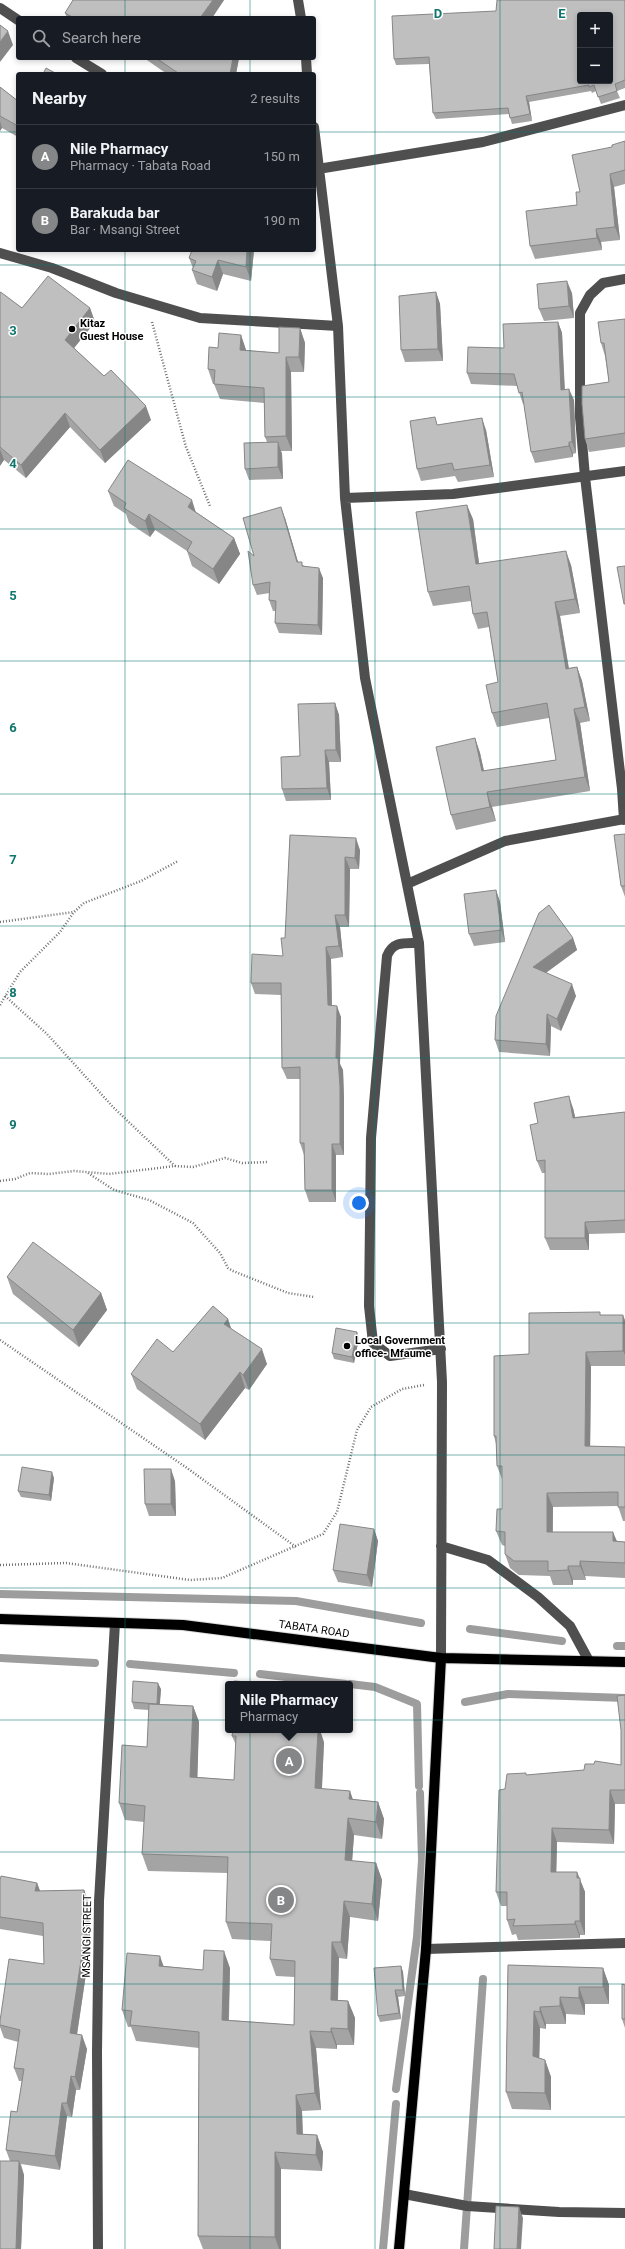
<!DOCTYPE html>
<meta charset="utf-8">
<style>
:root{--surface:#171b24;--page:#242831;--text:#f1f3f6;--muted:#9ea1a6;--line:#363941;--accent:#858687}
body{margin:0;font-family:Roboto,sans-serif;background:var(--page);color:var(--text)}
.controls{position:absolute;right:12px;top:12px;display:grid;overflow:hidden;border-radius:4px;box-shadow:0 2px 6px #0003}
.controls button{width:36px;height:36px;display:grid;place-items:center;padding:0;border:0;border-bottom:1px solid var(--line);background:var(--surface);color:var(--text);font:20px sans-serif}
.you{position:absolute;left:359px;top:1203px;width:14px;height:14px;margin:-10px;border:3px solid #fff;border-radius:50%;background:#1a73e8;box-shadow:0 0 0 6px #1a73e833}
.badge{display:grid;place-items:center;width:26px;height:26px;border-radius:50%;background:var(--accent);color:#fff;font-size:13px;font-weight:700}
.pin{position:absolute;translate:-50% -50%;border:2px solid #fff;box-shadow:0 1px 4px #0006}
.popup{position:absolute;left:225px;top:1681px;width:128px;height:52px;box-sizing:border-box;display:grid;place-content:center;border-radius:4px;background:var(--surface);filter:drop-shadow(0 1px 3px #0005);font-size:13px;white-space:nowrap;color:var(--muted)}
.popup b{font-size:15px;color:var(--text)}
.popup::after{content:'';position:absolute;left:50%;top:100%;margin-left:-8px;border:8px solid transparent;border-top-color:var(--surface)}
.list{margin:0;padding:0;list-style:none}
h2{display:flex;justify-content:space-between;align-items:center;height:52px;margin:0;padding:0 16px;font-size:17px}
h2 small{font-size:13px;font-weight:400;color:var(--muted)}
.list li{display:grid;grid-template-columns:26px 1fr auto;gap:12px;align-items:center;box-sizing:border-box;height:64px;padding:0 16px;border-top:1px solid var(--line)}
.list b{display:block;font-size:15px;white-space:nowrap}
.list p{margin:0;font-size:13px;white-space:nowrap;color:var(--muted)}
.list em{font-size:13px;font-style:normal;color:var(--muted)}
.icon{flex:none;width:22px;height:22px;fill:none;stroke:currentColor;stroke-width:2;stroke-linecap:round;stroke-linejoin:round}
.map{position:relative;flex:none;width:625px;height:2249px;overflow:hidden}
.search{position:absolute;background:var(--surface);box-shadow:0 2px 6px #0003;left:16px;top:16px;width:300px;height:44px;display:flex;align-items:center;gap:10px;box-sizing:border-box;padding:0 14px;border-radius:4px;color:var(--muted);font-size:15px}
.panel{position:absolute;background:var(--surface);box-shadow:0 2px 6px #0003;left:16px;top:72px;width:300px;height:180px;border-radius:4px}
.map>svg:first-child{display:block}
.lines{fill:none;stroke-linecap:round;stroke-linejoin:round}
.stream{stroke:#9d9d9d;stroke-width:8}
.major-casing{stroke:#dbdbdb;stroke-width:12}
.path{stroke:#717171;stroke-width:2.5;stroke-dasharray:1 2;stroke-linecap:butt}
.minor{stroke:#4f4f4f;stroke-width:10}
.major{stroke:#000;stroke-width:10}
.wall{fill:#a4a4a4}
.shaded-wall{fill:#868686}
.building{fill:#bfbfbf;stroke:#868686;fill-rule:evenodd}
.grid{fill:none;stroke:#0f766e;stroke-width:1;stroke-opacity:0.55}
.poi-dot{fill:#000;stroke:#fff;stroke-width:1.5}
.labels{text-anchor:middle;dominant-baseline:central;stroke-width:3;stroke-linejoin:round;paint-order:stroke}
.poi-label{font-size:11px;font-weight:bold;fill:#000;stroke:#fff;text-anchor:start}
.street-label{font-size:11px;fill:#000;stroke:#fff}
.grid-label{font-size:13px;text-anchor:middle;font-weight:bold;fill:#0f766e;stroke:#fff;stroke-width:3;stroke-linejoin:round;paint-order:stroke}
</style>
<div class="map">
<svg width="625" height="2249" viewBox="0 0 625 2249">
<rect width="100%" height="100%" fill="#fff"/>
<g class="lines">
<path class="stream" d="M0,1594L296,1601L421,1623
M470,1629L562,1641
M617,1646H625
M0,1658L95,1663
M130,1664L234,1673
M260,1674L346,1684
M350,1684L375,1687L417,1704L419,1786
M465,1702L508,1694L625,1698
M396,2089L417,1937L422,1860L420,1793
M383,2249L396,2104
M464,2249L483,1979"/>
<g class="major-casing">
<path id="major" d="M0,1619L183,1625L441,1658L625,1662
M399,2249L426,1949L441,1658"/>
</g>
<path class="path" d="M152,322L186,447L210,506
M0,922L74,912
M5,996L47,1034L113,1107L175,1166
M0,1005L20,972L60,932L74,912L84,903L141,881L178,861
M88,1173L114,1190L149,1200L193,1223L220,1253L228,1268L233,1271L288,1293L314,1297
M0,1181L15,1179L30,1173L49,1174L74,1171L109,1174L175,1166L193,1167L225,1158L242,1163L268,1162
M0,1340L187,1468L296,1547
M0,1565L66,1563L190,1580L222,1578L323,1534L337,1512L357,1430L371,1407L402,1389L424,1385"/>
<path class="minor" d="M298,0L301,18
M0,8L18,20
M76,58L102,74
M306,58L307,74
M314,127L338,326L345,498L365,678L419,943L442,1382L441,1658
M318,169L483,142L625,105
M0,253L52,268L116,293L200,318L338,326
M345,498L453,494L625,471
M624,820L622,789L585,477L580,417V313L590,295L603,283L625,279
M407,884L505,841L625,819
M419,943C404,943 393,941 387,956L371,1138L369,1306L373,1343L390,1356L441,1349
M441,1546L488,1560L538,1597L570,1626L589,1661
M426,1949L625,1943
M404,2194L467,2206L559,2212L625,2213
M98,2249L97,2052L99,1901L115,1623"/>
<use href="#major" class="major"/>
</g>
<path class="wall" d="M73,0H224L212,18H67L65,13Z
M625,0V88L617,91L620,98L601,104L596,91L592,93L591,91L529,102L532,121L512,124L509,114L436,119L433,113L429,64L396,65L394,59L496,11Z
M144,58H239L236,74H167Z
M0,87L18,101V137L2,128L0,131Z
M625,141V184L614,187L620,240L601,242L602,250L535,259L530,246L577,205L580,192L612,147Z
M254,250L251,281L223,274L217,291L197,284L192,270L193,268L189,258Z
M0,292L22,308H90L95,322L74,348L151,420L105,463L70,427L26,478L4,460L0,465Z
M436,292L440,304L443,361L405,362L401,350Z
M572,293L574,318L544,321L539,309Z
M625,319V447L589,452L585,439L609,382L605,356L601,343Z
M558,322L562,333L565,389L574,400L576,453L573,454V457L535,463L531,452L524,404H523L517,386L471,384L467,373L504,348Z
M300,328L305,343L304,372H291L292,451H281L282,454L283,479L249,480L245,469L267,442L265,437L264,403L220,399L214,384H213L208,369L241,335L246,350L279,353Z
M438,425L486,430L494,477L458,482L455,476L421,481L417,469Z
M108,491L196,512L234,538L240,554L219,584L192,566L187,551L155,530L150,537L129,523L126,514L114,506Z
M285,518L298,562L323,578L322,635L279,633L275,623L276,611H273L269,600L270,593L257,595L253,585L254,556Z
M473,519L479,563L571,565L580,613L560,616L569,668L577,667L582,681L590,721L580,723L590,791L492,807L496,821L456,830L451,815L475,738L480,753L484,771L556,760L549,718L497,727L492,713L498,682L489,627L478,629L473,614L471,601L433,606L428,592Z
M335,703L339,715L341,762H329L331,800L286,801L282,789L300,756Z
M625,834V897L621,886Z
M290,835L360,850L359,869H350L349,927H340L343,957L331,959L332,1005L341,1017L340,1064L343,1070L344,1099V1155H336V1202H309L305,1190L304,1155L300,1143V1079H287L282,1068L281,995L255,994L251,983L283,956L285,938Z
M496,890L500,902L505,942L474,946L469,934Z
M573,938L577,950L546,973L576,996L561,1031L551,1026L550,1056L499,1052L495,1040L496,1016Z
M573,1108L575,1117L625,1112V1233L589,1234V1250H550L545,1238V1173H542L537,1161L538,1123Z
M7,1277L101,1293L107,1310L79,1347L13,1294Z
M601,1315L625,1320V1366H591L590,1446L625,1447V1521H623L618,1506L553,1507V1532L617,1541L625,1542V1578L585,1576L586,1580H573V1585H553L550,1576L519,1575L510,1568L505,1554V1546L502,1545L496,1531L502,1509V1479L497,1466L496,1444L494,1436L529,1354Z
M228,1319L231,1329L267,1364L249,1390L245,1388L205,1440L137,1389L131,1374L173,1352Z
M359,1338L354,1363L334,1359L332,1353Z
M54,1478L51,1501L21,1497L18,1491Z
M175,1481L176,1516H149L145,1504Z
M374,1529L378,1541L372,1587L338,1582L333,1570Z
M161,1689L160,1704L193,1706L199,1722L197,1777L234,1780L236,1745L232,1736L324,1742L322,1789L350,1791L352,1799L378,1802L384,1819L382,1839L354,1835L352,1861L376,1863L382,1880L378,1921L350,1917L347,1959L339,1958L338,2000L348,2001L355,2018L354,2045H337V2049L316,2048L321,2110L302,2111L303,2134L317,2135L323,2152L322,2171L281,2169V2249H203L198,2236L199,2048L136,2041L131,2027H128L122,2010L164,1966L203,1970L230,1968L229,2020L294,2025L295,1977L276,1976L270,1959L271,1941L232,1939L226,1922L228,1873L148,1871L142,1854L144,1822L125,1820L119,1803L147,1747L149,1710L134,1709L132,1702Z
M625,1695V1804H615L614,1844L557,1842L556,1872H577L585,1892V1935H580V1938L518,1940L516,1934L512,1935L507,1920V1906H501L496,1892L505,1789L527,1775L584,1770L621,1765Z
M0,1880L37,1883L40,1891L84,1890L89,1903L90,1947L77,2035L87,2049L80,2090H76L72,2117L67,2116L60,2170L21,2164L24,2175L21,2249H0L10,2161L6,2150L17,2112L22,2081H19L14,2068L18,2042L4,2038L0,2027V2021L44,1964L43,1936L0,1929Z
M508,1965L603,1968L609,1985V2004H585V2015L566,2014V2024H546V2029L540,2028L539,2058L545,2060L551,2077V2110L512,2109L506,2092Z
M401,1966L403,1972L405,1996L398,1997L401,2019L380,2022L378,2016Z
M625,1985V2028L622,2019Z"/>
<path class="shaded-wall" d="M213,0H224L212,18H200Z
M8,31L13,45L0,62V42Z
M233,58H239L236,74H230Z
M526,96L529,102L532,121L530,114Z
M0,121L2,128L0,131Z
M610,174L614,187L620,240L615,227Z
M596,229L601,242L602,250L597,238Z
M247,250H254L251,281L246,267Z
M218,260L223,274L217,291L212,277Z
M567,281L572,293L574,318L569,306Z
M436,292L440,304L443,361L438,349Z
M90,308L95,322L70,353L65,340Z
M558,322L562,333L565,401L561,390Z
M300,328L305,343L304,372L299,357Z
M241,335L246,350L245,365L240,350Z
M286,357L291,372L292,451L286,436Z
M569,389L574,400L576,453L572,442Z
M146,406L151,420L105,463L100,450Z
M65,413L70,427L26,478L21,465Z
M482,418L486,430L494,477L490,465Z
M278,442L282,454L283,479L278,467Z
M569,442L573,454V457L569,446Z
M0,449L4,460L0,466Z
M192,500L197,516L188,507Z
M467,505L473,519L481,578L476,564Z
M281,507L285,518L301,572L297,562Z
M149,514L155,530L150,537L145,521Z
M234,538L240,554L219,584L213,569Z
M566,551L571,565L580,613L575,599Z
M319,568L323,578L322,635L318,625Z
M555,602L560,616L571,683L566,669Z
M577,667L582,681L590,721L585,707Z
M335,703L339,715L341,762L336,750Z
M574,709L580,723L590,791L585,777Z
M475,738L480,753L487,785L482,771Z
M325,750L329,762L331,800L327,788Z
M487,792L492,807L496,821L490,807Z
M356,838L360,850L359,869L355,858Z
M345,857L350,869L349,927L345,915Z
M496,890L500,902L505,942L501,930Z
M335,915L340,927L343,957L339,946Z
M573,938L577,950L537,979L533,967Z
M326,947L331,959L332,1017L328,1005Z
M572,984L576,996L561,1031L557,1019Z
M337,1006L341,1017L340,1064L343,1070L344,1099V1155L340,1144L336,1058Z
M547,1014L551,1026L550,1056L546,1044Z
M569,1096L573,1108L578,1130L573,1118Z
M332,1144L336,1155V1202L332,1190Z
M585,1222L589,1234V1250L585,1238Z
M101,1293L107,1310L79,1347L73,1330Z
M623,1315L625,1320V1355L623,1351Z
M228,1319L233,1334L224,1324Z
M357,1332L359,1338L354,1363L352,1357Z
M262,1349L267,1364L249,1390L243,1375Z
M586,1352L591,1366L590,1461L585,1446Z
M240,1372L245,1388L205,1440L200,1424Z
M171,1469L175,1481L176,1516L171,1504Z
M52,1472L54,1478L51,1501L49,1495Z
M547,1493L553,1507L552,1547L547,1532Z
M374,1529L378,1541L372,1587L367,1575Z
M613,1532L619,1546L613,1541Z
M580,1561L585,1576L586,1580L580,1566Z
M568,1566L573,1580V1585L568,1570Z
M158,1683L161,1689L159,1710L157,1704Z
M193,1706L199,1722L197,1794L190,1777Z
M318,1730H320L324,1742L321,1805L315,1788Z
M610,1790L615,1804L614,1844L609,1830Z
M350,1791L356,1808L349,1799Z
M378,1802L384,1819L382,1839L376,1822Z
M348,1818L354,1835L351,1876L345,1860Z
M552,1828L557,1842L556,1886L551,1872Z
M376,1863L382,1880L378,1921L372,1904Z
M577,1872L585,1892V1935L580,1921Z
M37,1883L42,1896L35,1891Z
M84,1890L89,1903L90,1947L75,2047L70,2033Z
M344,1901L350,1917L347,1959L341,1942Z
M575,1921L580,1935V1938L575,1924Z
M332,1942L339,1958L337,2017L331,2000Z
M224,1951L230,1968L228,2036L222,2020Z
M160,1956L166,1973L159,1966Z
M401,1966L403,1972L405,1996L403,1990Z
M603,1968L609,1985V2004L603,1987Z
M579,1987L585,2004V2015L579,1998Z
M395,1990L398,1997L401,2019L399,2013Z
M560,1997L566,2014V2024L560,2006Z
M348,2001L355,2018L354,2045L348,2029Z
M540,2007L546,2024V2029L540,2012Z
M534,2011L540,2028L539,2073L533,2056Z
M331,2028L337,2045V2049L331,2032Z
M310,2031L316,2048L321,2110L315,2093Z
M82,2035L87,2049L80,2090L75,2077Z
M545,2060L551,2077V2110L545,2093Z
M71,2076L76,2090L72,2117L67,2103Z
M296,2095L302,2111L303,2150L297,2134Z
M62,2103L67,2116L60,2170L55,2156Z
M317,2135L323,2152L322,2171L316,2155Z
M275,2152L281,2169V2249H279L275,2237Z
M19,2161L24,2175L21,2249H16Z
M519,2207L523,2218L521,2249H517Z"/>
<path class="building" d="M73,0H213L200,18H74L65,13Z
M497,0H625V80L615,84L617,91L598,97L594,85L589,87V85L526,96L530,114L510,118L508,108L433,113L429,57L394,59L392,16L496,11ZM580,15H610V81H580Z
M0,25L8,31L0,42Z
M156,58H233L230,74H178V73Z
M46,68L57,74H43Z
M0,87L18,101V126L0,116Z
M625,141V170L610,174L615,227L596,229L597,238L530,246L526,211L577,205L576,192H580L572,155L612,147V145Z
M192,250H247L246,267L218,260L212,277L192,270L196,261L189,258Z
M48,276L90,308L65,340L104,376L111,370L146,406L100,450L65,413L21,465L0,447V292L2,293L22,308Z
M567,281L569,306L539,309L537,284Z
M436,292L438,349L401,350L399,296Z
M625,319V433L585,439L582,404V386L609,382L604,343H601L598,322Z
M558,322L561,390L569,389L572,442H569V446L531,452L522,392L519,393L514,374L467,373L468,347L504,348L503,324Z
M279,327L300,328L299,357H286V436L265,437L264,388L214,384L215,370L208,369L209,347L218,348L219,333L241,335L240,350L279,353Z
M435,417L437,425L482,418L490,465L454,470L452,463L417,469L410,421Z
M278,442V467L245,469L244,443Z
M128,460L192,500L188,507L234,538L213,569L187,551L192,542L149,514L145,521L124,508L126,503L108,491Z
M467,505L476,564L566,551L575,599L555,602L566,669L577,667L585,707L574,709L585,777L487,792L490,807L451,815L436,747L475,738L482,771L556,760L547,703L492,713L486,685L498,682L487,612L473,614L469,586L428,592L416,512Z
M281,507L297,562H302V566L319,568L318,625L275,623L276,601L269,600L270,582L253,585L248,551L254,556L243,518Z
M625,566V604H624L617,567Z
M335,703L336,750H325L327,788L282,789L281,757L300,756L298,704Z
M625,834V886H621L614,835Z
M290,835L356,838L355,858L345,857V915H335L339,946L326,947L328,1005L337,1006L336,1058H338L340,1087V1144H332V1190H305L304,1143H300V1067L282,1068L281,983H251L252,954L283,956L281,938H285Z
M496,890L501,930L469,934L464,894Z
M549,905L573,938L533,967L572,984L557,1019L547,1014L546,1044L495,1040L496,1016L539,913Z
M569,1096L573,1118L625,1112V1220L585,1222V1238H545V1160L537,1161L530,1125L538,1123L534,1103Z
M33,1242L101,1293L73,1330L7,1277Z
M213,1306L228,1319L224,1324L262,1349L243,1375L240,1372L200,1424L131,1374L157,1339L173,1352Z
M600,1312V1315H623V1351L586,1352L585,1446L625,1447V1507H618V1492L547,1493V1532H613V1541L625,1542V1563L580,1561V1566H568V1570L548,1571V1561H514L505,1554V1532L496,1531L497,1509H502V1466H497L496,1436H494V1356L529,1354V1313Z
M336,1328L357,1332L352,1357L332,1353Z
M22,1467L52,1472L49,1495L18,1491Z
M144,1469H171V1504H145Z
M340,1524L374,1529L367,1575L333,1570Z
M133,1681L158,1683L157,1704L132,1702Z
M234,1681L262,1683V1684H234Z
M625,1695V1790H610L609,1830L552,1828L551,1872H577V1878H580V1921H575V1924L513,1926L515,1919L507,1920V1892H496L499,1790L505,1789L507,1774L526,1773V1775L584,1770L585,1764H594L595,1761L621,1765V1730L617,1696Z
M149,1704L193,1706L190,1777L234,1780L236,1736H232L233,1730H318L315,1788L350,1791L349,1799L378,1802L376,1822L348,1818L345,1860L376,1863L372,1904L344,1901L341,1942H332L331,2000L348,2001V2029L331,2028V2032L310,2031L315,2093L296,2095L297,2134L317,2135L316,2155L275,2152V2237L198,2236L199,2032L130,2025L132,2011L122,2010L127,1953L160,1956L159,1966L203,1970L204,1950L224,1951L222,2020L294,2025L295,1961L270,1959L272,1924L226,1922L228,1857L142,1854L145,1806L119,1803L122,1745L147,1747Z
M1,1876L37,1883L35,1891L84,1890L85,1934L70,2033L82,2035L75,2077L71,2076L67,2103H62L55,2156L6,2150L11,2111L17,2112L24,2069L14,2068L20,2030L0,2025V2021L9,1959L44,1964L43,1923L0,1917V1880Z
M508,1965L603,1968V1987H579V1998L560,1997V2006L540,2007V2012L534,2011L533,2056L545,2060V2093L506,2092Z
M401,1966L403,1990H395L399,2013L378,2016L374,1968Z
M622,1984L625,1985V2019H622Z
M0,2161H19L16,2249H0Z
M496,2206L519,2207L517,2249H494Z"/>
<path class="grid" d="M125,0V18M250,0V18M375,0V2249M500,0V2249M125,58V74M250,58V74M0,132H18M314,132H625M125,250V2249M250,250V2249M0,265H625M0,397H625M0,529H625M0,661H625M0,794H625M0,926H625M0,1058H625M0,1191H625M0,1323H625M0,1455H625M0,1588H625M0,1720H625M0,1852H625M0,1984H625M0,2117H625"/>
<g class="poi-dot">
<circle cx="72" cy="329" r="4"/>
<circle cx="347" cy="1346" r="4"/>
</g>
<g class="labels">
<g class="poi-label">
<text x="80" y="323">Kitaz<tspan x="80" dy="13">Guest House</tspan></text>
<text x="355" y="1340">Local Government<tspan x="355" dy="13">office- Mfaume</tspan></text>
</g>
<g class="street-label">
<text transform="translate(314 1629) rotate(8)">TABATA ROAD</text>
<text transform="translate(87 1936) rotate(-89)">MSANGI STREET</text>
</g>
</g>
<g class="grid-label">
<text x="438" y="18">D</text>
<text x="562" y="18">E</text>
<text x="13" y="335">3</text>
<text x="13" y="468">4</text>
<text x="13" y="600">5</text>
<text x="13" y="732">6</text>
<text x="13" y="864">7</text>
<text x="13" y="997">8</text>
<text x="13" y="1129">9</text>
</g>
</svg>
<div class="controls">
<button>+</button>
<button>−</button>
</div>
<div class="you"></div>
<div class="pin badge" style="left:289px;top:1761px">A</div>
<div class="popup"><b>Nile Pharmacy</b>Pharmacy</div>
<div class="pin badge" style="left:281px;top:1900px">B</div>
<div class="search"><svg class="icon" aria-label="search" viewBox="0 0 24 24"><circle cx="10" cy="10" r="6"/><path d="M15 15l6 6"/></svg>Search here</div>
<section class="panel">
<h2>Nearby<small>2 results</small></h2>
<ul class="list">
<li><span class="badge">A</span><div><b>Nile Pharmacy</b><p>Pharmacy · Tabata Road</p></div><em>150 m</em></li>
<li><span class="badge">B</span><div><b>Barakuda bar</b><p>Bar · Msangi Street</p></div><em>190 m</em></li>
</ul>
</section>
</div>
